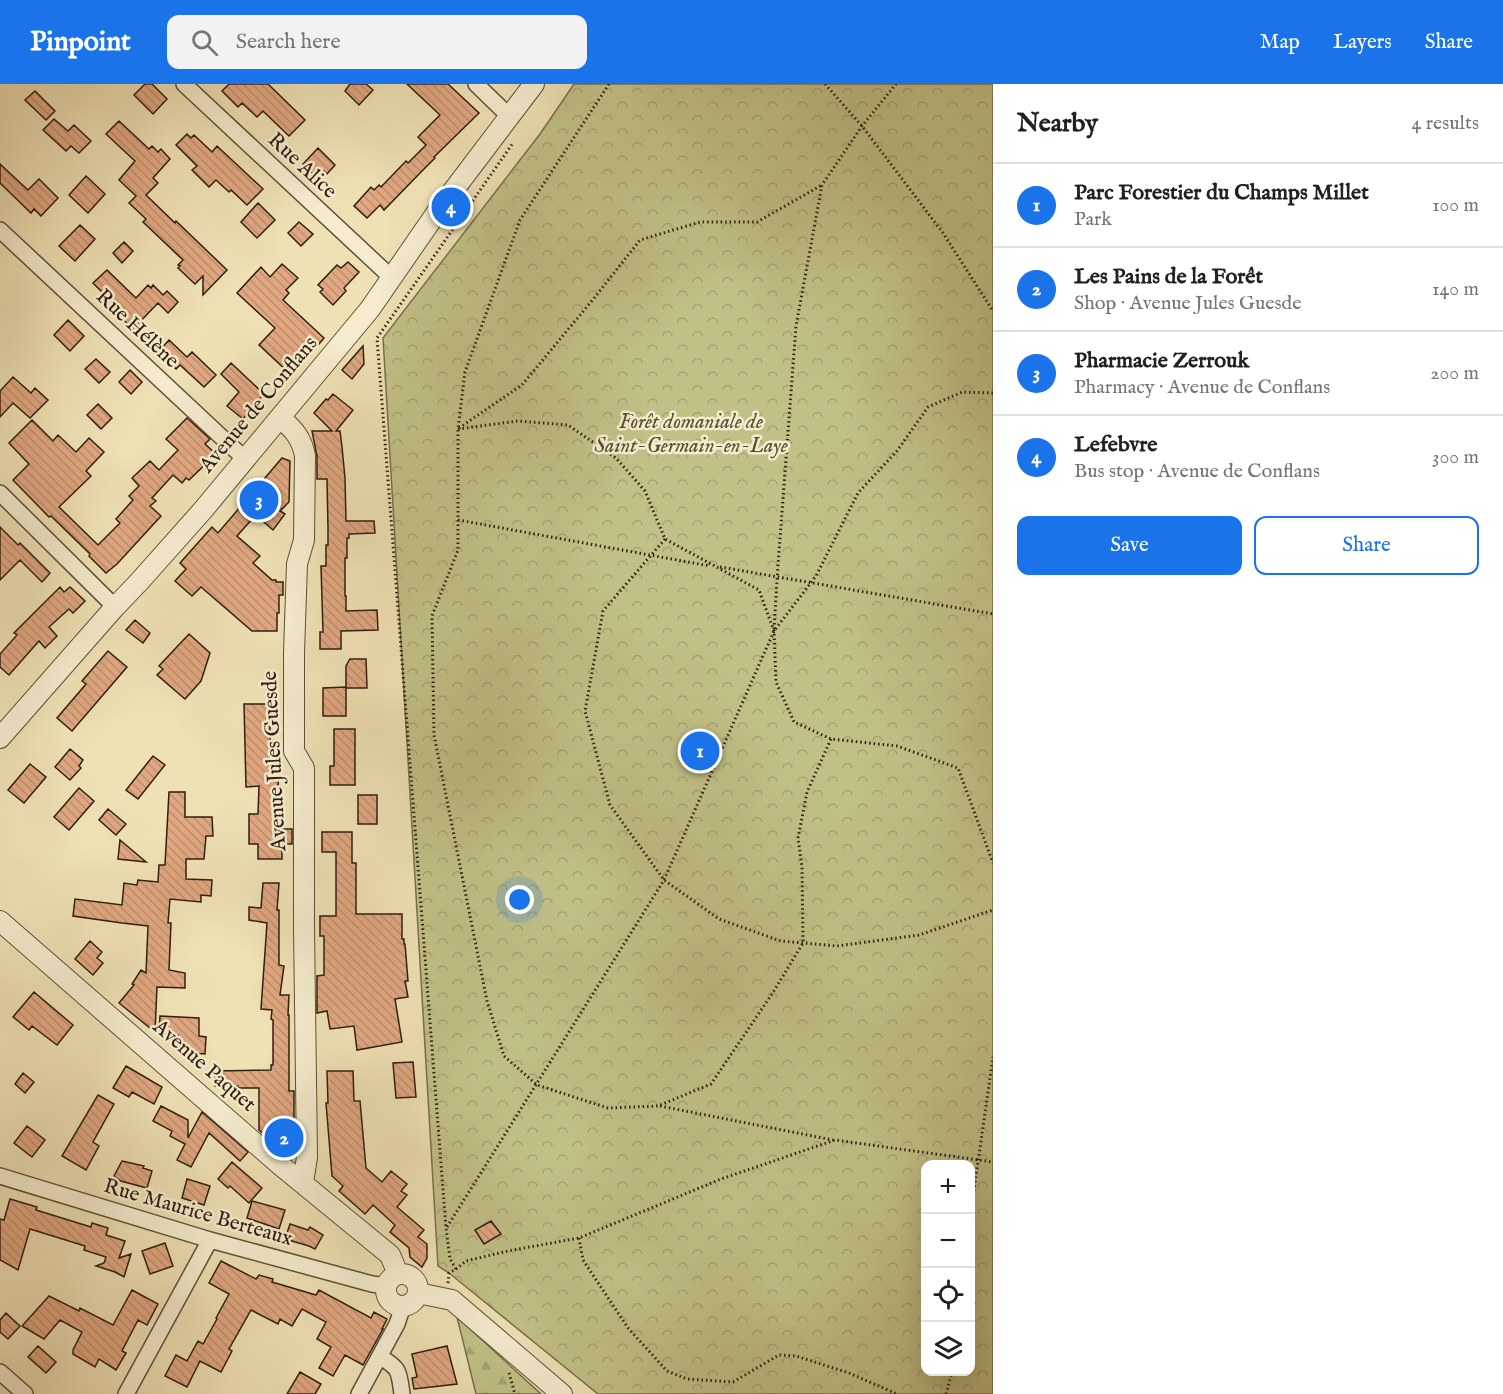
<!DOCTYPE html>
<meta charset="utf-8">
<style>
:root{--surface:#fff;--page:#f2f2f2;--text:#202124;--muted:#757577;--line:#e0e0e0;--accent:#1a73e8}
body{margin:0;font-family:"IM FELL English",serif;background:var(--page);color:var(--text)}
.controls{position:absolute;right:18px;bottom:18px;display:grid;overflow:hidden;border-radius:12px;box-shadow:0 6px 24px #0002}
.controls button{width:54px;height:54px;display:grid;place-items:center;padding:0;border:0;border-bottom:2px solid var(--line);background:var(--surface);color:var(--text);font:30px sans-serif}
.you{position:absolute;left:520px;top:816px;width:21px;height:21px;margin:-15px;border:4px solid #fff;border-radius:50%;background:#1a73e8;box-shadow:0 0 0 9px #1a73e833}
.badge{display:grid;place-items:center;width:39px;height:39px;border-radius:50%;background:var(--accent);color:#fff;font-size:20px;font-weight:700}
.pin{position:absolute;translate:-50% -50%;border:3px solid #fff;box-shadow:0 2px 6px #0006}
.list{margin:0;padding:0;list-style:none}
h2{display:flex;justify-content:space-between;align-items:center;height:78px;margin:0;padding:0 24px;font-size:26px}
h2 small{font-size:20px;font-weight:400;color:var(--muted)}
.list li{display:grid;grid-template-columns:39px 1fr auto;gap:18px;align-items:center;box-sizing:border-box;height:84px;padding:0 24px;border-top:2px solid var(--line)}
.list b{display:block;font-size:22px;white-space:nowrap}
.list p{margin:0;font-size:20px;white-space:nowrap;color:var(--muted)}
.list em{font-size:20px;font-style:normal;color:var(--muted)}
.actions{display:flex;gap:12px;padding:18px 24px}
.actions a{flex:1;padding:14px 0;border:2px solid var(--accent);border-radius:12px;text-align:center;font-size:21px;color:var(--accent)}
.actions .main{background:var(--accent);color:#fff}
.icon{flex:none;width:33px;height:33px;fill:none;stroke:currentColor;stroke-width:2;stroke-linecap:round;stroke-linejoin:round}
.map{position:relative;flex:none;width:993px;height:1310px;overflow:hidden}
header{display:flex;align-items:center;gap:36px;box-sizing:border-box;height:84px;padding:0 30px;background:var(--accent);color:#fff}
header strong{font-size:28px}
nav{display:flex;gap:33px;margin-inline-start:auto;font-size:21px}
.search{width:420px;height:54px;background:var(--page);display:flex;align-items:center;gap:15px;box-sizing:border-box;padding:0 21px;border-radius:12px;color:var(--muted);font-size:22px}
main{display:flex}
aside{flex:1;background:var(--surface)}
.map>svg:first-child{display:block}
.forest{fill:url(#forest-firs);stroke:#78704c;stroke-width:1.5}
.park{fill:url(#park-crowns);stroke:#78704c;stroke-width:1.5;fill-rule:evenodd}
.building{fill:url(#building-back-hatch);stroke:#2f1e10;stroke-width:1.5}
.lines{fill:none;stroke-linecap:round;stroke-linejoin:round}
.minor-casing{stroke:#5f4f39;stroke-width:18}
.tertiary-casing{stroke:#5f4f39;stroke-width:22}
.path{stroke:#2f1e10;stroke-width:3;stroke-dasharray:1.5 3;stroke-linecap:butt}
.minor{stroke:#f5ecce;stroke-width:15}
.tertiary{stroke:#f5ecce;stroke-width:20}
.labels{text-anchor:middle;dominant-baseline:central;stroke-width:5;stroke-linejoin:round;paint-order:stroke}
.street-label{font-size:21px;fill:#2f1e10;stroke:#f5ecce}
.park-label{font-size:21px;font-style:italic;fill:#5b4f34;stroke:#f5ecce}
</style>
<header>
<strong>Pinpoint</strong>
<div class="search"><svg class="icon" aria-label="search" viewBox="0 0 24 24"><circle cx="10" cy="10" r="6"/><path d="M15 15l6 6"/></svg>Search here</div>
<nav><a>Map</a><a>Layers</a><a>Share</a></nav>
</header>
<main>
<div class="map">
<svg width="993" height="1310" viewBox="0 0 993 1310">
<defs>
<pattern id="forest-firs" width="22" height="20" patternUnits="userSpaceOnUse" patternTransform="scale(1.5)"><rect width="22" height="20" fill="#c1c187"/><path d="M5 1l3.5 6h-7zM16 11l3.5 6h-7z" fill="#a6a574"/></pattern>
<pattern id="park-crowns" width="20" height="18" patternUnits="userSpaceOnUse" patternTransform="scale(1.5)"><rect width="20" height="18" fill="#c1c187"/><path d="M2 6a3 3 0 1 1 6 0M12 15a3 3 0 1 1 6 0" fill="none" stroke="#a6a574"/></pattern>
<pattern id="building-back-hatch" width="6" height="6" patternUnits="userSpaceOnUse" patternTransform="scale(1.5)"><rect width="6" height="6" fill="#e0a780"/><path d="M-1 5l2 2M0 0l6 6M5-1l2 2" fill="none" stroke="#c08f6e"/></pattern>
</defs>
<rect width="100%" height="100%" fill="#efe1b4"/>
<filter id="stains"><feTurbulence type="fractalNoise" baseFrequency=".00333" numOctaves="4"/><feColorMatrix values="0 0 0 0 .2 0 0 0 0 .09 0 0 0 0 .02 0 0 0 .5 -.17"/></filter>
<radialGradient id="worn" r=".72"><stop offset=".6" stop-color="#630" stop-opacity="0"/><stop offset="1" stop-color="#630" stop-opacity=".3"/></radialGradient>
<path class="forest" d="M457,1233L541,1310H476Z"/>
<path class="park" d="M574,0H993V1310H598L449,1189L438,1182L383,254L540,50ZM926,1080H970V1288H926Z"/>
<path class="building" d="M145,0H152L167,15L153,30L134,11Z
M229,0H268L305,36L289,52L263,27L257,33L242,19L238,23L222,7Z
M350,0H366L373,6L359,21L345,7Z
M407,0H448L479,29L434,73L435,74L422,87L384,126L380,121L367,134L354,122L371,103L374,106L379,101L381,103L406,77L408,79L426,61L418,53L440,31Z
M35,7L55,27L46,36L25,16Z
M54,35L68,47L74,41L91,57L79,69L71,62L66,67L43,46Z
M119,37L149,65L152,62L158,68L161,65L170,75L153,94L158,99L146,111L175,139L176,137L227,186L203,211V192L195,200L178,184L180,182L178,181L183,176L143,138L146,135L129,119L136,112L119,96L135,77L106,50Z
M187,50L191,54L194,51L212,68L217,62L263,105L247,121L231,106L229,108L216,96L209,103L192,86L197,82L176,61Z
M318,64L335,81L327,90L324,87L317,94L303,80Z
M0,80L28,106L39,95L58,114L41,132L34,125L31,129L0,99Z
M86,92L105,110L88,129L69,111Z
M258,119L275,136L257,154L241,138Z
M299,138L313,150L301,162L288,149Z
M80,141L95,155L75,177L59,162Z
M124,158L133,167L122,179L113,169Z
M348,178L359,188L344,204L346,207L333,221L320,208L323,205L318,201L337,181L341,184Z
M282,180L298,194L286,206L289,209L283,216L324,254L307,274L304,272L289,289L259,261L275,244L237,209L261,183L270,193Z
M107,186L136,214L148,201L151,204L153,201L163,211L167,207L178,218L168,229L158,219L133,245L119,232L122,228L93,199Z
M68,236L84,252L70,267L54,251Z
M169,256L187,273L192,268L216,291L204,303L180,281L176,285L158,268Z
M363,262L364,280L352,295L342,286Z
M96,275L110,288L99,299L85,285Z
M231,279L264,310L243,335L227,322L239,308L221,290Z
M130,286L142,298L131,310L119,298Z
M13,293L31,309L35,304L48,316L30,334L13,319L0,333V307Z
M333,310L353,326L336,347H340L342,363L345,394L346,437H374L375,449L349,450V454H347V474H345V512H346V527L377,526L378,546L341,547V565H320V548H323L321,482H326V461H328V444L327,395H317V372L312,347H332L314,329L326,315L328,316Z
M98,320L112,334L101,345L87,331Z
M187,334L210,355L205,360L216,370L189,396L186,394L182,399L173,391L152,414L156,417L150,422L161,432L117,480L106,489L89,472L90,470L51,432L49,433L13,396L29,380L9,359L32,336L53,357L58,351L76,368L89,354L104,368L86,387L91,392L59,423L98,461L120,439L116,435L133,416L129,412L139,402L132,394L150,377L159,386L178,366L166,355Z
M282,374L290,377L289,418L280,427L285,430L273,446L258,433L255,436L253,434L237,452L260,472L253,479L272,496H276V498H283V511H279V529H277V547H252L201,503L192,512L175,497L186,485L180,479L212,443L218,449Z
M0,443L18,461L20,459L50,489L42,498L20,476L0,496Z
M60,503L64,508L70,503L85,517L73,529L69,525L49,543L57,552L45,564L39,557L9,591L0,583V570L17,551L14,549Z
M135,536L150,549L143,559L126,546Z
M189,550L210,569L201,597L185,615L157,591L163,585L159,582Z
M108,567L127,583L72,647L57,634L86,600L82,597Z
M350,575H366L367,604H346V582Z
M346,603V632H323V604Z
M244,620H270V686H278L279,730H282V745H292V760H282V775H258V760H249V730H258L259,702L246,703Z
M334,645H355V701H330V682H334Z
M70,665L83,676L79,682L81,684L70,696L55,683Z
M153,672L165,681L138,715L126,706Z
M30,680L46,693L24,719L8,706Z
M79,704L94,717L69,746L54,733Z
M169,708H185V733H212L213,752H206L204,775H186V795L212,796L211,812L201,811V818L170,815L168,839H171L169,886L185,889V904L157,903L155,948L119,919L134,901L132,900L141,886L146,889L148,842L122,839L73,832L75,815L122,821L124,799L137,801L138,796L158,798L159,781H165Z
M358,711H377V740H358Z
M108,725L126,740L116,751L99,736Z
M322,748H352V779H356V830H402V855H404V860H405L408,897H405L408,913L395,915L402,958L357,966L354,942L330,945L327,927L317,929V892L324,891V852H320V832H336V768H322Z
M120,756L146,778L118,775Z
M263,799H279L277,826H279V881L284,882L280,911H289L288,931H289V1007H294V1060L291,1067L279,1063L259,1046V1004H238V1002H215V987L271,986V981H273V936L271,935L272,926L261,925L267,839L249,836V823L261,824Z
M90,857L102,868L97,874L103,879L93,891L75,875Z
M34,908L73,941L57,961L32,942L29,946L13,933Z
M160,932L199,934V952L206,953L205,970L178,968V951L159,949Z
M413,978L416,1013L396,1014L393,979Z
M126,982L162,1003L154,1020L132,1008L129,1013L113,1004Z
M327,987H353L354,1017H360L366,1084L382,1098L391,1087L407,1100L401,1107L407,1111L397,1123L424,1146L418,1153L427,1160V1174L422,1183L410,1173L409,1164L390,1148L395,1141L373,1121L365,1130L339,1107L343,1102L332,1092L326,1019H328Z
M23,989L34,998L25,1009L15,1000Z
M98,1011L114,1020L93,1058L99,1062L86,1086L62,1072Z
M161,1022L188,1036V1054L202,1028L248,1068L240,1077L209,1049L191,1083L177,1076L185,1060L170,1052L172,1047L153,1037Z
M27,1042L45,1056L32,1073L14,1059Z
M122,1077L144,1082L143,1084L152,1087L147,1104L121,1097L114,1092Z
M232,1078L262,1104L249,1119L230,1102L228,1104L218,1095Z
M187,1095L210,1102L204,1121L182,1114Z
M10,1115L37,1123L36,1126L91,1143L92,1139L108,1144L106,1151L125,1157L119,1174L131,1170L124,1193L115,1188L96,1182L104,1179L106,1173L84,1166L85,1162L30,1145L18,1186L0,1176V1135L4,1136Z
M252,1117L285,1126L279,1145L247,1134Z
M491,1137L501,1150L484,1160L475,1146Z
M290,1140L308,1146L310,1143L323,1151L315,1165L309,1162L285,1155Z
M165,1159L173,1182L150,1190L142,1167Z
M221,1177L256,1195L259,1191L273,1195L272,1198L316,1211L319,1206L371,1234L374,1228L387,1235L382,1245H383L363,1281L345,1271L333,1292L319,1284L331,1263L317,1255L326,1238L302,1225L292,1242L280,1235L278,1240L251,1226L229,1265L232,1267L221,1288L200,1277L187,1303L165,1292L176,1271L187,1277L198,1257L203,1260L217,1235L216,1234L229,1210L209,1199Z
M132,1206L158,1220L147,1241L138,1236L122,1267L126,1269L116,1286L99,1275L95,1283L73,1270V1266L82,1248L60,1236L44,1255L22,1242L49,1212L79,1227L80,1224L113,1241Z
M6,1229L20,1242L8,1255L0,1248V1236Z
M38,1262L56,1278L46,1289L28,1273Z
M447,1262L457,1300L414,1305L412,1294L417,1293L412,1270Z
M300,1288L321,1300L315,1310H287Z"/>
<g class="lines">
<g class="minor-casing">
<path id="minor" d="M184,0L392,194
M476,0L510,33
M0,146L245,375
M0,409L115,523
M0,1092L210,1156L372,1200L386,1202
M380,1273C400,1284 399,1288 402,1310
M0,1288L25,1310
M126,1310L210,1156
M359,1310L397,1240L403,1222"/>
</g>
<g class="tertiary-casing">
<path id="tertiary" d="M280,334C294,345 302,355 305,372L304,456L297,480L294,569V667L304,684V843L307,1073L303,1099
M0,654L115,523L139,498L203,426L370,225L437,128L534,0
M0,837L279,1080L390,1171L398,1190
M386 1206a16 16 0 1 1 32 0a16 16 0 1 1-32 0Z
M418,1209L452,1216L562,1310"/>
</g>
<path class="path" d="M609,0L520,136L465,288L458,345V466L432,532L434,651L487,917L504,972L537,1001L608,1024L658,1022L711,1000L772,910L803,859L802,783L798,754L807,708L831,655
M825,0L862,42L943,149L993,227
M459,344L522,301L595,213L640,156L700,138H757L822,101
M458,345L518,337L568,341L616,374L645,407L665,455L759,506L774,547L776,598L794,638L831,655L897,662L958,684L993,779
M458,436L710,482
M665,455L603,527L585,627L610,721L664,796L719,835L781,857L837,862L919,851L993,826
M720,483L993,530
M774,545L778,481L796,242L822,101L862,42L896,0
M660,1022L833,1056
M970,1134L993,973
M447,1143L664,796L774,547L816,492L858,409L897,367L928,323L962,308L993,309
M579,1154L583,1176L628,1244L667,1287L687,1295L733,1298L779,1271L796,1272L849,1289L897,1310
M456,1185L450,1175L446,1144L377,254L513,59
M970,1187L974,1220L970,1231
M448,1199L449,1189L456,1185L466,1177L508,1167L579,1154L721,1095L835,1056L993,1078
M509,1289L515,1310
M946,1310L952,1288"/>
<use href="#minor" class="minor"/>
<use href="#tertiary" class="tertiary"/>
</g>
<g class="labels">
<g class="street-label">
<text transform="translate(302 82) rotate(43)">Rue Alice</text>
<text transform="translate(137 245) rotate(43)">Rue Hélène</text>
<text transform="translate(259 321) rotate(-50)">Avenue de Conflans</text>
<text transform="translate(275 677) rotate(-93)">Avenue Jules Guesde</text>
<text transform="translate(204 982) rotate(41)">Avenue Paquet</text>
<text transform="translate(198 1129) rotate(16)">Rue Maurice Berteaux</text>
</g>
<g class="park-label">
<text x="691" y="338">Forêt domaniale de<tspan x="691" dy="24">Saint-Germain-en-Laye</tspan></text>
</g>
</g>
<rect width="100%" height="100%" filter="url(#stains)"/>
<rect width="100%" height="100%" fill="url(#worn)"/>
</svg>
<div class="controls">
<button>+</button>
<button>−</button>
<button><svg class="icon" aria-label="locate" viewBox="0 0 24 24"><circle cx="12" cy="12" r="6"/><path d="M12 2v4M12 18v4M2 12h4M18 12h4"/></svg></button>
<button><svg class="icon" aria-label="layers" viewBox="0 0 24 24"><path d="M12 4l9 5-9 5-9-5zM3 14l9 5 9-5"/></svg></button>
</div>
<div class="you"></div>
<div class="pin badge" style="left:700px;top:667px">1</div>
<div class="pin badge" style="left:284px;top:1054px">2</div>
<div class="pin badge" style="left:259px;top:416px">3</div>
<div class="pin badge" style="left:451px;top:123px">4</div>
</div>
<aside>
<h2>Nearby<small>4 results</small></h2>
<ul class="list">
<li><span class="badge">1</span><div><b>Parc Forestier du Champs Millet</b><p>Park</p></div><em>100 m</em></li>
<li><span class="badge">2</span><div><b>Les Pains de la Forêt</b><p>Shop · Avenue Jules Guesde</p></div><em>140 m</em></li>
<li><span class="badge">3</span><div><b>Pharmacie Zerrouk</b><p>Pharmacy · Avenue de Conflans</p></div><em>200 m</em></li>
<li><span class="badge">4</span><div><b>Lefebvre</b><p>Bus stop · Avenue de Conflans</p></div><em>300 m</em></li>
</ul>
<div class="actions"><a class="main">Save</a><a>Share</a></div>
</aside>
</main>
